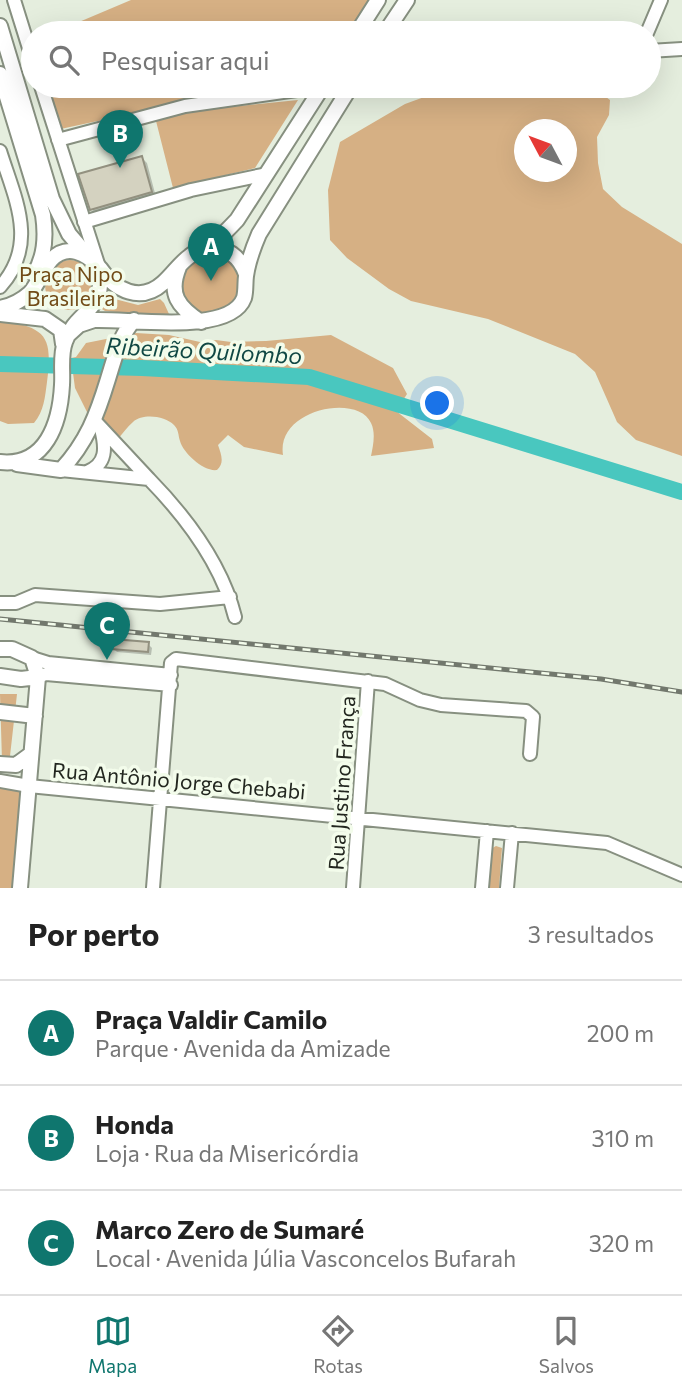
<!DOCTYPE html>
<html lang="pt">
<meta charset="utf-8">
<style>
:root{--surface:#fff;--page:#f2f2f2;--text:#222;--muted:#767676;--line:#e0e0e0;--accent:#0f766e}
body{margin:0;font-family:Commissioner,sans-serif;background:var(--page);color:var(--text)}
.compass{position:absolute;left:514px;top:119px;width:63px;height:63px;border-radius:50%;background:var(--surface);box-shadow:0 7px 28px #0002;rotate:311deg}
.you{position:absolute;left:438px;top:404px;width:24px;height:24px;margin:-18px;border:5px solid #fff;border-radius:50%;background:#1a73e8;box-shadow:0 0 0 10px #1a73e833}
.badge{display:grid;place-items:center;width:46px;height:46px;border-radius:50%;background:var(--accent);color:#fff;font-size:23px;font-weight:700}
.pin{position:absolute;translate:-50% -58px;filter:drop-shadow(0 2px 4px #0008)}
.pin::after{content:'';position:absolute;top:37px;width:24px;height:21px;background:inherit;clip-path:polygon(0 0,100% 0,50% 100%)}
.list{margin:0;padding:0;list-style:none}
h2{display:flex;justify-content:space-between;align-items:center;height:91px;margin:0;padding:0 28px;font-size:30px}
h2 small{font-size:23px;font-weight:400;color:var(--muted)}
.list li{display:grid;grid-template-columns:46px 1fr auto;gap:21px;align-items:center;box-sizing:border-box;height:105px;padding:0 28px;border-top:2px solid var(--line)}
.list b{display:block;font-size:26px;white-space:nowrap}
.list p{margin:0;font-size:23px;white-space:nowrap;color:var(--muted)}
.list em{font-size:23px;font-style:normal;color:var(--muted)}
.icon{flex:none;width:38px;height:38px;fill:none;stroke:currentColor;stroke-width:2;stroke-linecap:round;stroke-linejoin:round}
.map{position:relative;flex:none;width:682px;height:888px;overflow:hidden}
.search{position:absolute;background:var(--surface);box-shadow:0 7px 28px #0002;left:21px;right:21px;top:21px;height:77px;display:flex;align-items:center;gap:18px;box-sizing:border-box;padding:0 24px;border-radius:38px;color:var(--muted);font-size:26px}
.sheet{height:406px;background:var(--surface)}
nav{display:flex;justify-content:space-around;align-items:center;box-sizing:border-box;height:98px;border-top:2px solid var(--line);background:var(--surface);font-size:19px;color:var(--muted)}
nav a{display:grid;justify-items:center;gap:4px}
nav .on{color:var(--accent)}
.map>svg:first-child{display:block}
.green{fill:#d6b084;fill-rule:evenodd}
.shadow{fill:#0003}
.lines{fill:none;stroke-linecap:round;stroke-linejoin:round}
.river{stroke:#49c7bf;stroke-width:16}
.building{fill:#d4d2c0;stroke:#939180;stroke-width:2}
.minor-casing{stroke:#879080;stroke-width:16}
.major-casing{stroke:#879080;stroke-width:18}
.minor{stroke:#fff;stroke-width:12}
.major{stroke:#fff;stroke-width:14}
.rail-casing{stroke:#72786d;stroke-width:5}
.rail{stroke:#f3fceb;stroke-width:2.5;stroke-dasharray:8;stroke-linecap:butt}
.labels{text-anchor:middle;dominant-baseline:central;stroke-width:7;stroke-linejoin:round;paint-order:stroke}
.park-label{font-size:21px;fill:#714b17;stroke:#f3fceb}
.street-label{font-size:21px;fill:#22261f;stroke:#f3fceb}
.water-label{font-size:23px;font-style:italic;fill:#104844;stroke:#f3fceb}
</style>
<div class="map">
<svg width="682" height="888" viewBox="0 0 682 888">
<rect width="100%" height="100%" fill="#e5eede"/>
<path class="green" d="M131,0H372L351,33H53Z
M44,86H318L190,101L56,130Z
M500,86H591L610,100L609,115L597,137L598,163L603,189L622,207L682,244V456L636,440L617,422L595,372L575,354L488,319L411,301L389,289L347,258L330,240L328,190L340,142L405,104L438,92ZM524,130H566V172H524Z
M298,100L255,168L173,188L156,121L191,111Z
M210,253C227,255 246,270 241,289C240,294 236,300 234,306C225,308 211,316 202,315C197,314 193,310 189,305C171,283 182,258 210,253Z
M45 285a25 25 0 1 1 50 0a25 25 0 1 1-50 0Z
M107,297L138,305L160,299L164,303L169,314L163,316L105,311L102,309Z
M0,320C46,328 53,335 47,382C45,397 44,411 34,423L8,424L0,421Z
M136,333L169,335L200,342L216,340L231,342L266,341L331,335L393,368L407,394L396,411L432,439L434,448L371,456C373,446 376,433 371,423C358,393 276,409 283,455L244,447L228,435L218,445C221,454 225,463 217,470C204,472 183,453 180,441C178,435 179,430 174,425C165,416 143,413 133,422C127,427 123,433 118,439L95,428L75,388L71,358L76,357L86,343Z
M0,694H17L10,756L2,761Z
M0,788L21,790L13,888H0Z
M496,846L502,848L499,888H486L489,850Z"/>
<path class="shadow" d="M142,158L147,163L156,197L97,214L91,209Z
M148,644L152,648L151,655L117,652L113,648Z"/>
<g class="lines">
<path class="river" d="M0,364L142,368L309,377L682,492"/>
</g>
<path class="building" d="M142,156L152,192L90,210L78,174Z
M112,639L149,642L148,652L111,649Z"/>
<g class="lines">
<g class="minor-casing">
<path id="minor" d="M14,0L33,61
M647,33L661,0
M649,51L682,49
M41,86L99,267
M58,140L185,106L325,86
M0,151C15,199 39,244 0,287
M84,222L191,190L267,174
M61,470L149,479L94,420
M87,472C107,464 106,448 101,429
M149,479C187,518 222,564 235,617
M0,603H16L35,595L160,604L230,597
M32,658L48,663L171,675
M38,677L46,674L171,685
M0,781L29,786L607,843L682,875
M153,888L171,663L176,659L385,684L420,700L441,705L526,711L533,717L530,754
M353,888L368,681
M482,888L487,831
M507,888L512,833"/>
</g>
<g class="major-casing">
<path id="major" d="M0,26L52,199L69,234L87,255
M357,33L378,0
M385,33L407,0
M0,74L43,215C46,235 45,257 34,274
M208,246C228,249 239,255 246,274
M179,267C168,294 178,307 201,322
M100,268C115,291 141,303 163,283C173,274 180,263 190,256C196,251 202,249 209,245C220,239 228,229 237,220L323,86
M0,308C11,306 21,301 30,293C39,283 42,270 51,260C67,243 86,253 99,267C107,313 76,309 65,342C60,355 63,371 62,385C60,423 46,467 0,462
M0,314L45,319L61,330L63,344
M68,335L79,325L94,320C127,318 230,336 244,298C246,291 245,283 246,276C248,261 253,248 259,234L351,86
M17,464L61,470C87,442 97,415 108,379C115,357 119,337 134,320
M0,649H12L32,658L38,677L20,888
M0,676L21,679L38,677
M0,712L35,716
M0,764L16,765L31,754"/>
</g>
<use href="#minor" class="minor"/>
<use href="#major" class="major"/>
<g class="rail-casing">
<path id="rail" d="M0,619L601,679L682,692"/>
</g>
<use href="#rail" class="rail"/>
</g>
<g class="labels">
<g class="park-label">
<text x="71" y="273">Praça Nipo<tspan x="71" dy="24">Brasileira</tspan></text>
</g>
<g class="street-label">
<text transform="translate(179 780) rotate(5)">Rua Antônio Jorge Chebabi</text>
<text transform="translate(341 783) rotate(-86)">Rua Justino França</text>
</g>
<g class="water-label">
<text transform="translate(204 350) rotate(3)">Ribeirão Quilombo</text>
</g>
</g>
</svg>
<svg class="compass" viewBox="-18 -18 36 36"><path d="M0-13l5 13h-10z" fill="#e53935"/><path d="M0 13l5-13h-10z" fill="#767676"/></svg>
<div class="you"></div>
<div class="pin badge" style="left:211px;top:281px">A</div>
<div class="pin badge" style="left:120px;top:168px">B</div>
<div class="pin badge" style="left:107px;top:660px">C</div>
<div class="search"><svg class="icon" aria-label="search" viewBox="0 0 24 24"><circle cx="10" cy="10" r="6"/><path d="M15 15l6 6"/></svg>Pesquisar aqui</div>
</div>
<section class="sheet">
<h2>Por perto<small>3 resultados</small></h2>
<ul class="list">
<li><span class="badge">A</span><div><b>Praça Valdir Camilo</b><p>Parque · Avenida da Amizade</p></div><em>200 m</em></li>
<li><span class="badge">B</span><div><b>Honda</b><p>Loja · Rua da Misericórdia</p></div><em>310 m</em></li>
<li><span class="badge">C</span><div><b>Marco Zero de Sumaré</b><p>Local · Avenida Júlia Vasconcelos Bufarah</p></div><em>320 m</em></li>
</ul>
</section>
<nav>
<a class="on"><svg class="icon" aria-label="map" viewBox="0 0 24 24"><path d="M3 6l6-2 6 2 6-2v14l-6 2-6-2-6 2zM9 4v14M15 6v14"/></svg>Mapa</a>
<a><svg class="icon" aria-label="directions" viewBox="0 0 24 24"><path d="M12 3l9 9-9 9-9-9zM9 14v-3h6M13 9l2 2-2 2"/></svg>Rotas</a>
<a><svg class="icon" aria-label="saved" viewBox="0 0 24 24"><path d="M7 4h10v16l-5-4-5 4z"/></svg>Salvos</a>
</nav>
